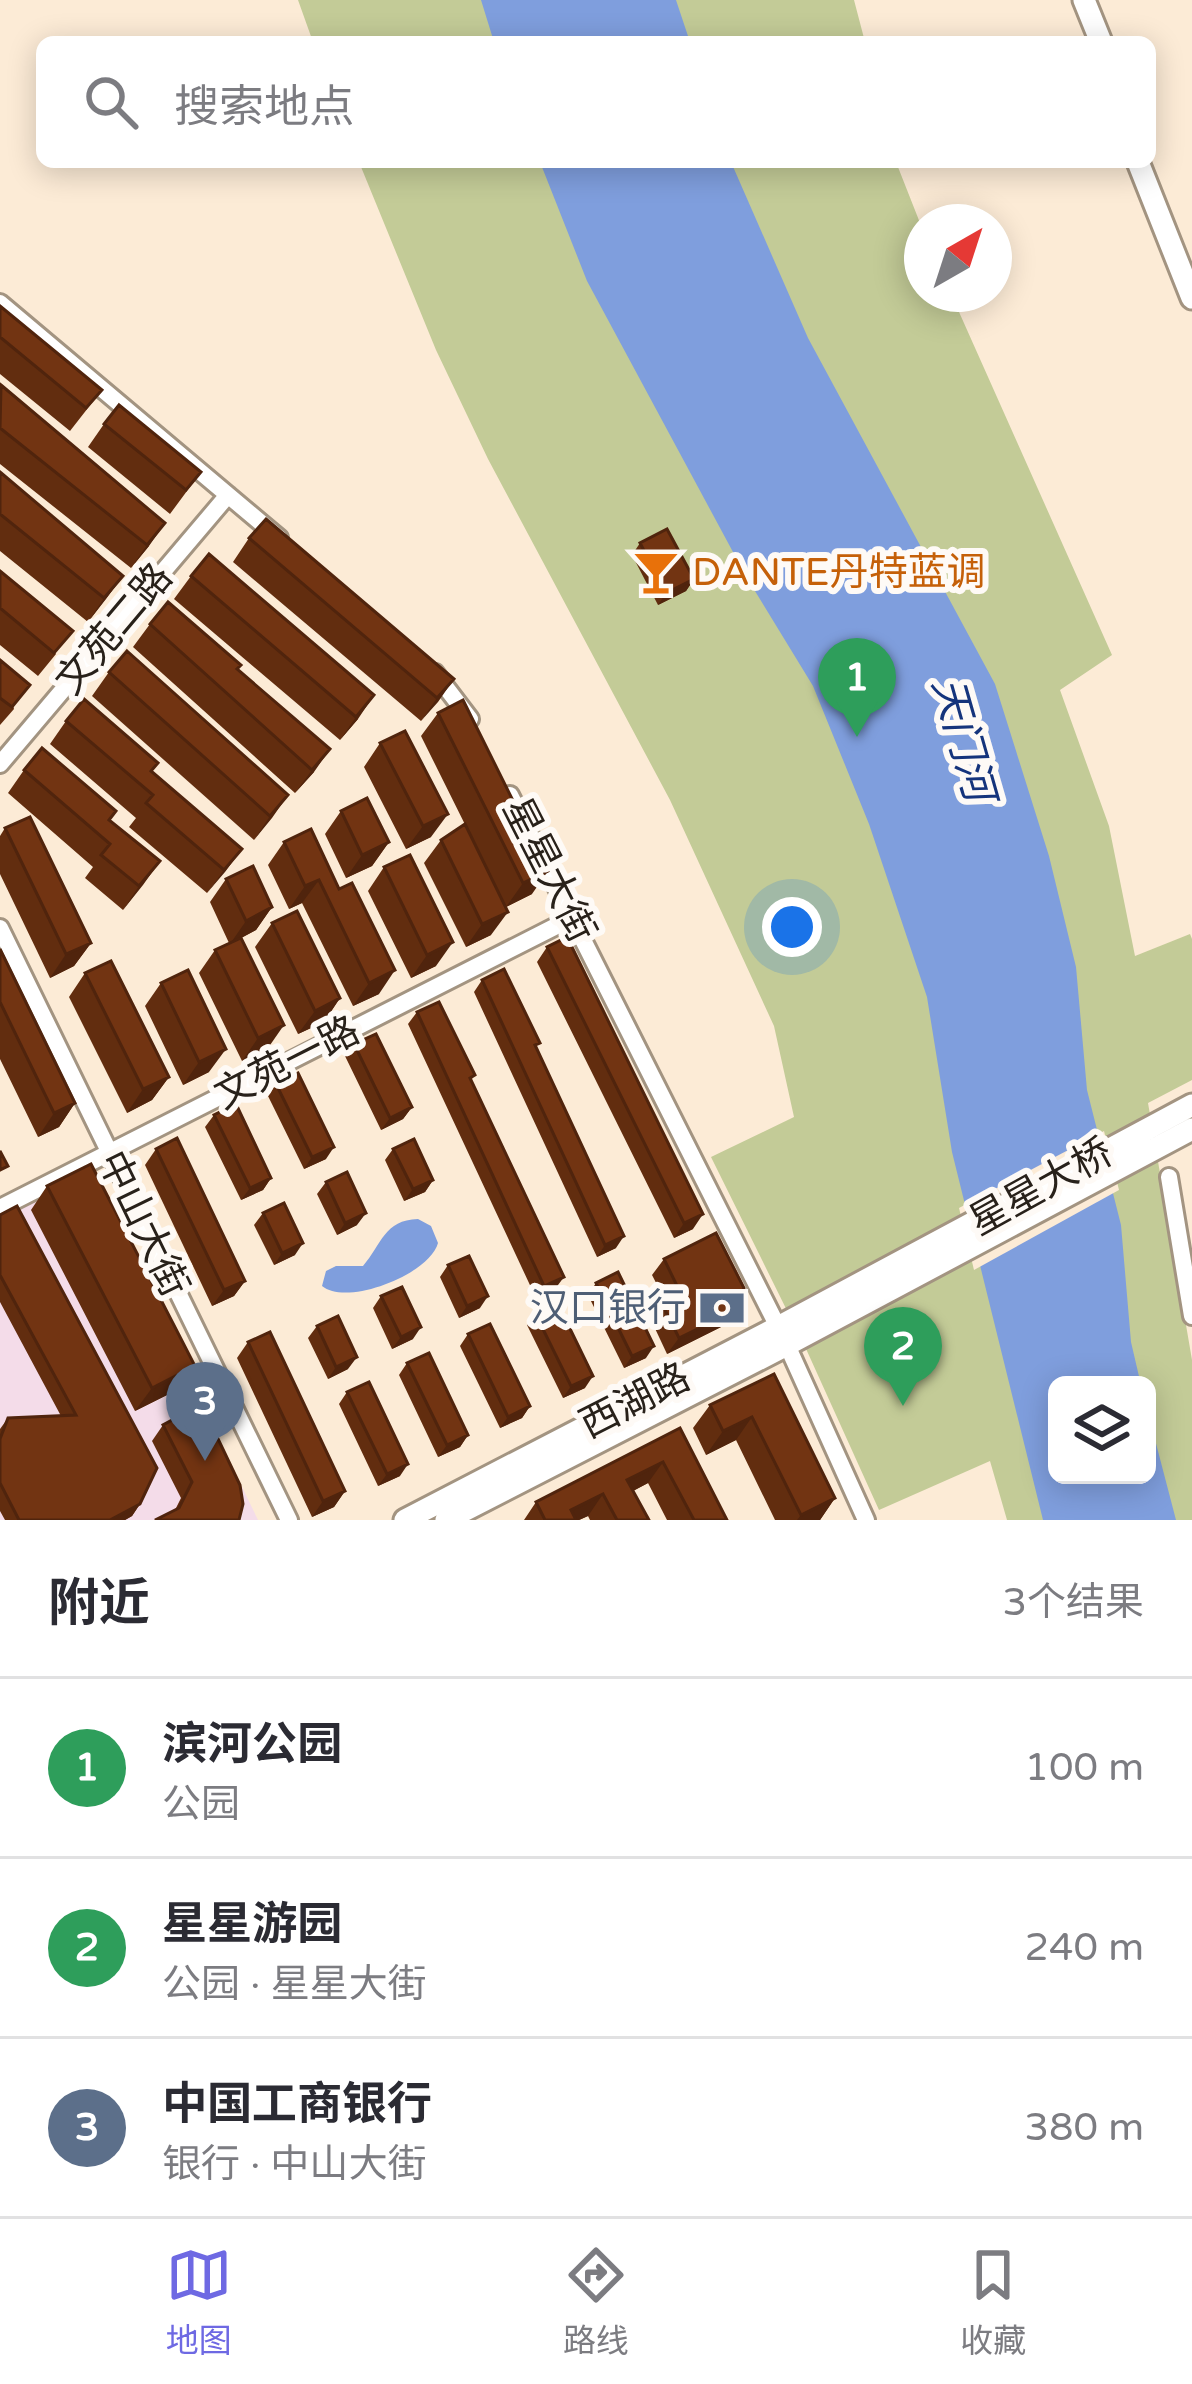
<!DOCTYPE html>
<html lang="zh">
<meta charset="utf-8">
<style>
:root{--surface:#fff;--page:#f7f7f7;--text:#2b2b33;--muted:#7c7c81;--line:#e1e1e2;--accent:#6e69e3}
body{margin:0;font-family:"Varela Round","Noto Sans SC",sans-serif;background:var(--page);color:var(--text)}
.controls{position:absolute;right:36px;bottom:36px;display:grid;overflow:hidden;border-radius:18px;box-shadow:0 6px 30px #0003}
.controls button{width:108px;height:108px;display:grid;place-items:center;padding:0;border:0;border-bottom:3px solid var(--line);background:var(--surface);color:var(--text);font:60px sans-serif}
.compass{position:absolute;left:904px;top:204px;width:108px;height:108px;border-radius:50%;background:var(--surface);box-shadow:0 6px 30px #0003;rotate:39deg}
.you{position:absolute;left:792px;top:927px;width:42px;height:42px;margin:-30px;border:9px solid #fff;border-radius:50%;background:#1a73e8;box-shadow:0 0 0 18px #1a73e833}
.badge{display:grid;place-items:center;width:78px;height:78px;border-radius:50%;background:var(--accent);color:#fff;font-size:39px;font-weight:700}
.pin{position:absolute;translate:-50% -99px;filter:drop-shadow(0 3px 6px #0008)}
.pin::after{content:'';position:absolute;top:63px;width:42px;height:36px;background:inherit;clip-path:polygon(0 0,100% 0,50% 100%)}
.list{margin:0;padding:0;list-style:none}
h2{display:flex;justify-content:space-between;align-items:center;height:156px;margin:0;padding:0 48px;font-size:51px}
h2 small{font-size:39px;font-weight:400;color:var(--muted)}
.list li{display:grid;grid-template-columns:78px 1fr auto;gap:36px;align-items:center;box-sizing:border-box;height:180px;padding:0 48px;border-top:3px solid var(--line)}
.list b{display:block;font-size:45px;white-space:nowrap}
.list p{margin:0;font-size:39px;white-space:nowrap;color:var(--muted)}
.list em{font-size:39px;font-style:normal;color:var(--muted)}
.icon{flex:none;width:66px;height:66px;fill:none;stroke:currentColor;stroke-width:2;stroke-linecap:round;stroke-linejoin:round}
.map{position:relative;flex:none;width:1192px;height:1520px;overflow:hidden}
.search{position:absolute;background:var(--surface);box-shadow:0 6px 30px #0003;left:36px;right:36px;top:36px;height:132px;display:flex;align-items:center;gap:30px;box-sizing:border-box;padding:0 42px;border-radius:18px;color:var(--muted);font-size:45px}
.sheet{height:696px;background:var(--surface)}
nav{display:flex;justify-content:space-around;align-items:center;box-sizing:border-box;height:168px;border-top:3px solid var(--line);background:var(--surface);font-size:33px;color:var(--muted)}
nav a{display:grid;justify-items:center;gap:6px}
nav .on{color:var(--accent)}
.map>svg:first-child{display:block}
.commercial{fill:#f4dce9}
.green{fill:#c3cb97;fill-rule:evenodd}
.water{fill:#7f9edd}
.pier{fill:#fcebd6}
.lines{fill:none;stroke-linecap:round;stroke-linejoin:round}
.minor-casing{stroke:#a39481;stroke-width:22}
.major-casing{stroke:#a39481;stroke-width:27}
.minor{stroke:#fff;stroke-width:16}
.major{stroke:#fff;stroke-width:21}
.wall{fill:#622d0f}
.shaded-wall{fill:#50240d}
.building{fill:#723412;stroke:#50240d;stroke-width:3}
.labels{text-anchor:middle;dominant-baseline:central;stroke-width:12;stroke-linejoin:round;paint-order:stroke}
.food-label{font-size:39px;fill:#c56008;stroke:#fefaf6;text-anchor:start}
.street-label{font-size:39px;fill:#28211a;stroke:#fefaf6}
.service-label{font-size:39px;fill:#4e5e75;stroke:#fefaf6;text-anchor:end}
.water-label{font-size:42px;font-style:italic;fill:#15347c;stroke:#fefaf6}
</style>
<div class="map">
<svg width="1192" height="1520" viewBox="0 0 1192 1520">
<rect width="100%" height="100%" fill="#fcebd6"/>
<path class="commercial" d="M89,1171L258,1520H0V1216Z"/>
<path class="green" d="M298,0H854L865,42H313Z
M359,162H896L922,228V294H951L1112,655L1060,690L1109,826L1135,956L1190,934L1192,939V1080L1148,1103L1192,1360V1520H1007L990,1461L879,1510L807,1351L711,1157L794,1117L774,1026L670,800L488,459L436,350ZM1057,1385H1147V1475H1057Z"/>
<path class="water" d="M481,0H676L690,42H494Z
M540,162H731L808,338L995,684L1049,856L1076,967L1087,1090L1121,1225L1131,1342L1141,1385H1057V1475H1147V1409L1176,1520H1043L952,1152L927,997L869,824L813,686L747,578L587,281Z
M418,1219L431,1226L438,1243C430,1274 347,1307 322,1286L326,1271L336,1266H363C382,1244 384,1220 418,1219Z"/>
<path class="pier" d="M1104,1131L1119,1190L974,1270L959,1208Z"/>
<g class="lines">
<g class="minor-casing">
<path id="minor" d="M0,303L279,538
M435,673L470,719
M0,764L228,495
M510,795L778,1327
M0,928L289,1520
M1169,1177L1192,1316
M0,1208L574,917
M787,1345L866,1520"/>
</g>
<g class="major-casing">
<path id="major" d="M1084,0L1101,42
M1138,162L1192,298
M405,1520L778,1327L1192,1105
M446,1520L787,1345L1192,1129"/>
</g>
<use href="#minor" class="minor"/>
<use href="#major" class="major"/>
</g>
<path class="wall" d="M0,306L102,390L70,431L0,374Z
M0,387L149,546L131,568L0,464Z
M104,424L201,472L170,514L88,447Z
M0,472L123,576L88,622L0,551Z
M249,538L454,679L421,721L233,562Z
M640,543L694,579L686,591L658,605L632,555Z
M0,571L56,654L38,676L0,645Z
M191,576L358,719L340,740L174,599Z
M150,624L314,772L295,793L133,647Z
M0,660L14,709L0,725Z
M109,672L288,795L254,840L92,696Z
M438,713L532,894L506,907L421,736Z
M66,721L152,772L242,849L207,893L129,827L136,818L50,744Z
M380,743L431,837L406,849L364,767Z
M24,770L110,820L160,861L123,910L85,878L93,867L8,793Z
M341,811L389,842L372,866L346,878L325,834Z
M5,828L91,943L74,966L50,978L0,874V836Z
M441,840L491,935L466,947L424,863Z
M284,842L339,889L379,994L353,1006L302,903L289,909L268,865Z
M384,867L436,966L411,978L368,891Z
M226,879L272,907L256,930L241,938L268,1048L242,1061L199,973L215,950L229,943L210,902Z
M272,923L340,998L324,1022L298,1034L255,947Z
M547,947L693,1229L674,1238L537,962Z
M0,949L75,1103L59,1127L38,1137L0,1059Z
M85,973L169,1077L152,1100L127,1113L69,997Z
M482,980L536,1048L616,1248L597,1257L474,992Z
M161,983L209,1072L183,1085L145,1006Z
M417,1012L475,1075L471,1080L555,1289L536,1298L408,1024Z
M354,1044L412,1107L403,1119L381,1130L345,1056Z
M276,1084L326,1159L304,1169L268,1096Z
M214,1115L271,1178L263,1190L241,1200L205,1127Z
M156,1149L245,1281L234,1296L212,1306L145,1165Z
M393,1149L433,1180L425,1192L404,1201L385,1160Z
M326,1182L357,1225L337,1235L317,1194Z
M47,1186L195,1366L179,1389L135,1411L31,1210Z
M263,1213L295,1255L274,1265L254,1225Z
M0,1215L140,1504L132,1516L125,1520H5L0,1511V1429L8,1418L61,1416L0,1302Z
M664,1259L725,1325L667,1354L652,1322L663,1306L667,1304L652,1275Z
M448,1265L480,1308L459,1318L440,1277Z
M596,1283L646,1358L624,1368L588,1295Z
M381,1296L413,1339L392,1349L373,1308Z
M535,1313L585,1388L563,1398L527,1325Z
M317,1326L348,1369L328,1379L308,1338Z
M468,1334L530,1406L522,1418L500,1428L460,1346Z
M248,1342L345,1491L334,1507L312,1517L237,1358Z
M407,1363L468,1435L460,1447L438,1457L399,1375Z
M774,1374L835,1498L820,1520H775L736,1440L706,1455L693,1428L710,1405Z
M347,1392L400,1476L378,1486L339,1404Z
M163,1425L239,1520L175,1510L181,1498L152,1441Z
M680,1428L727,1520H667L648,1483L633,1491L649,1520H590L588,1516L579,1520H524L536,1502Z"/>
<path class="shaded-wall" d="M165,523L149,546L131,568L147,545Z
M123,576L106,599L88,622L104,598Z
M694,579L686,591L658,605L666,593Z
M454,679L438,702L421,721L437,698Z
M374,695L358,719L340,740L356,717Z
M330,749L314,772L295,793L312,770Z
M288,795L272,818L254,840L270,816Z
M448,814L431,837L406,849L423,826Z
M389,842L372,866L346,878L362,855Z
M242,849L225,872L207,893L224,870Z
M160,861L143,885L123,910L139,886Z
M548,871L532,894L506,907L523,883Z
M319,880L302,903L289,909L305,886Z
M272,907L256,930L230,944L246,921Z
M508,912L491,935L466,947L482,924Z
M453,942L436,966L411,978L427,955Z
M91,943L74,966L50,978L66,954Z
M395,970L379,994L353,1006L369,983Z
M340,998L324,1022L298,1034L315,1011Z
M284,1025L268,1048L242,1061L258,1038Z
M226,1049L209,1072L183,1085L199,1062Z
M169,1077L152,1100L127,1113L143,1089Z
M75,1103L59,1127L38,1137L54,1113Z
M412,1107L403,1119L381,1130L390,1118Z
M334,1147L326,1159L304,1169L312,1157Z
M271,1178L263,1190L241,1200L250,1188Z
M433,1180L425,1192L404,1201L413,1189Z
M366,1213L357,1225L337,1235L345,1223Z
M703,1214L693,1229L674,1238L684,1223Z
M624,1236L616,1248L597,1257L605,1245Z
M303,1243L295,1255L274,1265L282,1253Z
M564,1277L555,1289L536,1298L544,1286Z
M245,1281L234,1296L212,1306L224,1290Z
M488,1296L480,1308L459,1318L467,1306Z
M736,1310L725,1325L667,1354L679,1338Z
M421,1327L413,1339L392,1349L401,1337Z
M654,1346L646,1358L624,1368L632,1356Z
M357,1357L348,1369L328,1379L336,1367Z
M195,1366L179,1389L135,1411L152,1388Z
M593,1376L585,1388L563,1398L571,1386Z
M530,1406L522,1418L500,1428L508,1417Z
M752,1417L736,1440L706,1455L723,1431Z
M468,1435L460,1447L438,1457L447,1445Z
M663,1462L648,1483L612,1502L627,1480Z
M408,1464L400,1476L378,1486L387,1474Z
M345,1491L334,1507L312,1517L323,1501Z
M603,1494L588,1516L579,1520H564L571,1510Z
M835,1498L820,1520H797L801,1515Z
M140,1504L132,1516L125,1520H110Z"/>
<path class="building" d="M0,306L102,390L86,408L0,337Z
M1,385L165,523L147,545L0,428Z
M119,405L201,472L186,490L104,424Z
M0,472L123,576L104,598L0,514Z
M266,519L454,679L437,698L249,538Z
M667,529L694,579L666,593L640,543Z
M209,554L374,695L356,717L191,576Z
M0,571L73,631L54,653L0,608Z
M168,602L241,665L237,669L330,749L312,770L150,624Z
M127,651L288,795L270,816L109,672Z
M0,660L30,685L12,707L0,698Z
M84,699L158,763L151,771L242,849L224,870L146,803L153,795L66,721Z
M463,700L548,871L523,883L438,713Z
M405,731L448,814L423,826L380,743Z
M42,748L116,811L109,820L160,861L139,886L101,855L110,844L24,770Z
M367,798L389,842L362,855L341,811Z
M30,817L91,943L66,954L5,828Z
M465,824L508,912L482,924L441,840Z
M311,829L339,889L352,883L395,970L369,983L319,880L305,886L284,842Z
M410,855L453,942L427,955L384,867Z
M253,866L272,907L246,921L226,879Z
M297,911L340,998L315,1011L272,923Z
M567,937L703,1214L684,1223L547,947Z
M241,938L284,1025L258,1038L215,950Z
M0,949L75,1103L54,1113L0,1002Z
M111,961L169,1077L143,1089L85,973Z
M504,969L540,1043L535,1045L624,1236L605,1245L482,980Z
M188,970L226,1049L199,1062L161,983Z
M439,1002L475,1075L470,1078L564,1277L544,1286L417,1012Z
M376,1034L412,1107L390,1118L354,1044Z
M298,1073L334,1147L312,1157L276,1084Z
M236,1104L271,1178L250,1188L214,1115Z
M177,1138L245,1281L224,1290L156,1149Z
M414,1139L433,1180L413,1189L393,1149Z
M0,1151L8,1166L0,1170Z
M91,1164L195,1366L152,1388L47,1186Z
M347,1172L366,1213L345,1223L326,1182Z
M284,1203L303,1243L282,1253L263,1213Z
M17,1206L157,1468L140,1504L110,1520H19L0,1483V1439L8,1418L76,1415L0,1275V1215Z
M716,1233L744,1288L736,1310L679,1338L663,1306L682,1296L664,1259Z
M469,1256L488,1296L467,1306L448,1265Z
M618,1272L654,1346L632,1356L596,1283Z
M402,1287L421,1327L401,1337L381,1296Z
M557,1302L593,1376L571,1386L535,1313Z
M338,1316L357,1357L336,1367L317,1326Z
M490,1324L530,1406L508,1417L468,1334Z
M270,1332L345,1491L323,1501L248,1342Z
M429,1353L468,1435L447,1445L407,1363Z
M774,1374L835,1498L801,1515L752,1417L723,1431L710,1405Z
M369,1382L408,1464L387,1474L347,1392Z
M189,1411L211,1424L240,1485L243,1504L239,1520H155L179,1508L192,1482L163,1425Z
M680,1428L727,1520H694L663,1462L627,1480L649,1520H617L603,1494L571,1510L576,1520H545L536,1502Z"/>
<defs>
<g id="bar-bare" transform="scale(3.6)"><path d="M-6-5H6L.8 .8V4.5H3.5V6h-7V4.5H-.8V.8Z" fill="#e8710a" stroke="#fefaf6" stroke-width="2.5" paint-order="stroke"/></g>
<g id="bank-bare" transform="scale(3.6)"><path d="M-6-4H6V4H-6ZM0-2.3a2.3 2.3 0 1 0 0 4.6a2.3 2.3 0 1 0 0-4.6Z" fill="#5c6f8a" stroke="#fefaf6" stroke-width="2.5" paint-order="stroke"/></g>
</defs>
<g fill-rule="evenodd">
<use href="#bar-bare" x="656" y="572"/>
<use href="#bank-bare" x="722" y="1308"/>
</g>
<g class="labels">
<g class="food-label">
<text x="692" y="572">DANTE丹特蓝调</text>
</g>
<g class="street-label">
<text transform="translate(114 629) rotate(-50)">文苑二路</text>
<text transform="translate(549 870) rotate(63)">星星大街</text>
<text transform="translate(287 1063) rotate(-27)">文苑一路</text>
<text transform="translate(1041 1187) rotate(-29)">星星大桥</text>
<text transform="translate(143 1224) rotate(64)">中山大街</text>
<text transform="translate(635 1401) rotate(-27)">西湖路</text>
</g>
<g class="service-label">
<text x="686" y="1308">汉口银行</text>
</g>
<g class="water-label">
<text transform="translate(963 739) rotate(74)">天门河</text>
</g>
</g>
</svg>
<div class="controls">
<button><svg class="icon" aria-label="layers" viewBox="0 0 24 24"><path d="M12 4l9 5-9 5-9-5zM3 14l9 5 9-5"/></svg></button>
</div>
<svg class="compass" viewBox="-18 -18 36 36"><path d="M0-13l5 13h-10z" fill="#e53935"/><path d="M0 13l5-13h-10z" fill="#7c7c81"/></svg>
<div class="you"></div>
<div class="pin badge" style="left:857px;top:737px;background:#2e9e5b">1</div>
<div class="pin badge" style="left:903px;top:1406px;background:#2e9e5b">2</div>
<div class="pin badge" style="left:205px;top:1461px;background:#5c6f8a">3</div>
<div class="search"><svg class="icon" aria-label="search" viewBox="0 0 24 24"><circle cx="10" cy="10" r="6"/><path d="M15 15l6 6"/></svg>搜索地点</div>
</div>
<section class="sheet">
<h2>附近<small>3个结果</small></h2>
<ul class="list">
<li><span class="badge" style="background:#2e9e5b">1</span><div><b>滨河公园</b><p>公园</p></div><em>100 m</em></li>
<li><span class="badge" style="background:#2e9e5b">2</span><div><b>星星游园</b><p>公园 · 星星大街</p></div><em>240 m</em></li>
<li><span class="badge" style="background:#5c6f8a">3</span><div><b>中国工商银行</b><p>银行 · 中山大街</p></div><em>380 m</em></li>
</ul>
</section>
<nav>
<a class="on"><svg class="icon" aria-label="map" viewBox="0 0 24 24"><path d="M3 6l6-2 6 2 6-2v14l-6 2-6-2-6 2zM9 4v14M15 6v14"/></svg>地图</a>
<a><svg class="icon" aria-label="directions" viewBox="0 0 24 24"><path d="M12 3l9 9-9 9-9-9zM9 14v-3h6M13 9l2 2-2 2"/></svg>路线</a>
<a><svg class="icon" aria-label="saved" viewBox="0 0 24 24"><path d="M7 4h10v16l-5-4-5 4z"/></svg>收藏</a>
</nav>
